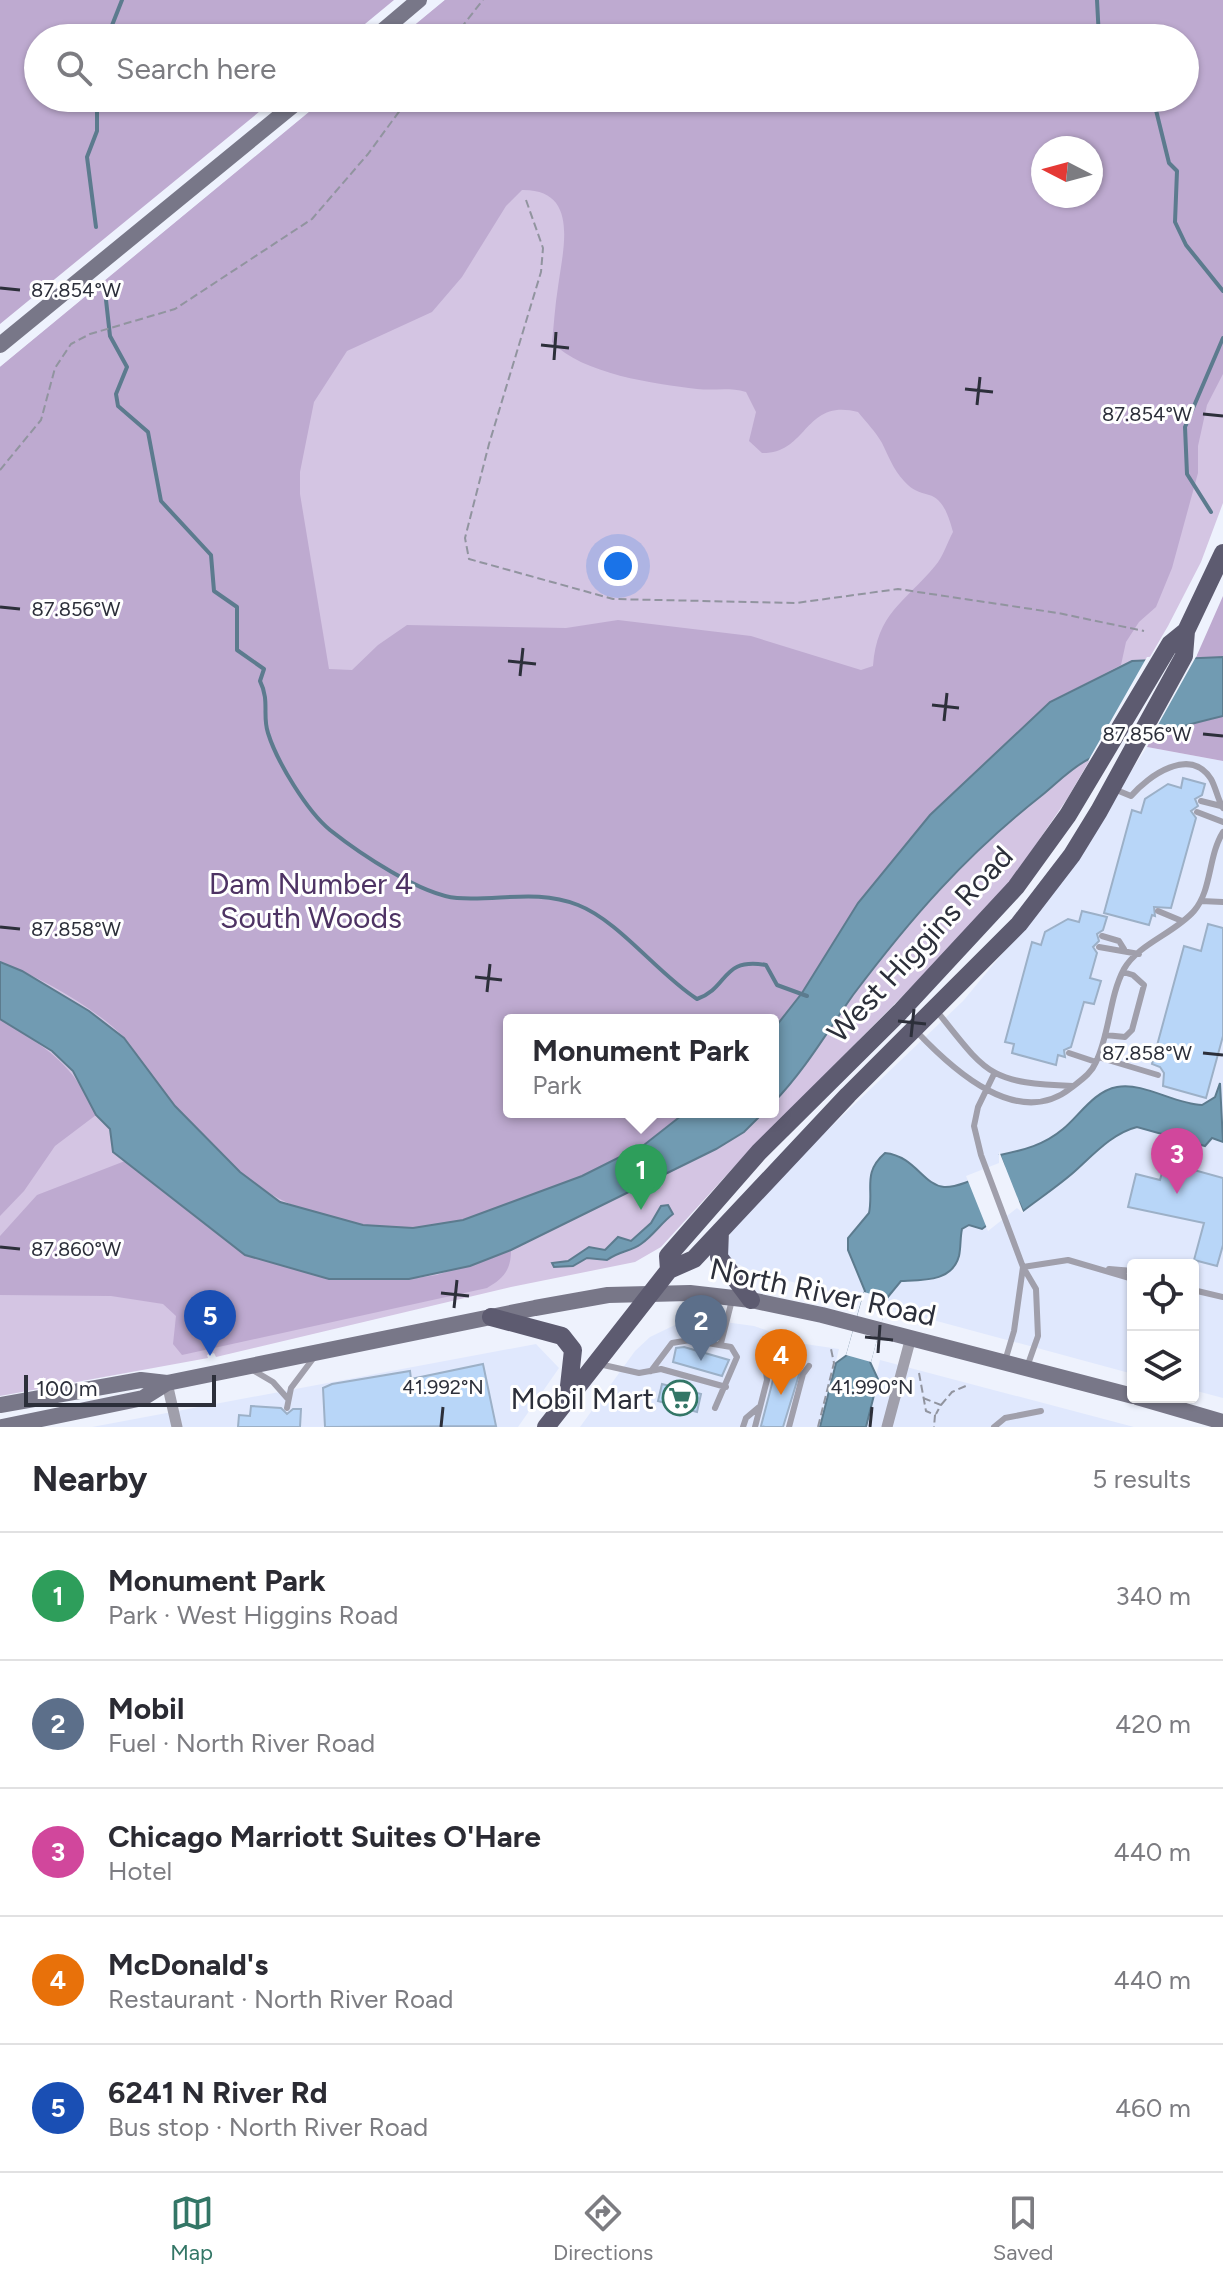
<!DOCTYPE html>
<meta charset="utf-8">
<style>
:root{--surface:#fff;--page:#f2f2f3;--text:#2b2b33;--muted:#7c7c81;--line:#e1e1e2;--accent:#337666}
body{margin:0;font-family:Figtree,sans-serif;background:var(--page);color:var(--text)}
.controls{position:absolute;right:24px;bottom:24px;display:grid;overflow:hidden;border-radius:8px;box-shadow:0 2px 6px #0004}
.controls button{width:72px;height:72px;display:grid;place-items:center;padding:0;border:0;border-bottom:2px solid var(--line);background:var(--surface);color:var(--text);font:40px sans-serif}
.compass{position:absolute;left:1031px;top:136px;width:72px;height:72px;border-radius:50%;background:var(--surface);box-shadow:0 2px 6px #0004;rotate:276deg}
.scale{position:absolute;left:24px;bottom:20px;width:192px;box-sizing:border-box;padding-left:8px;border:4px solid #2c2f3a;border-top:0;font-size:22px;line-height:28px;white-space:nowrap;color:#2c2f3a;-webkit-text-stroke:6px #fff;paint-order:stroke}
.you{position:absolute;left:618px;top:566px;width:28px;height:28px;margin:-20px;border:6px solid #fff;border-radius:50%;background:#1a73e8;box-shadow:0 0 0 12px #1a73e833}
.badge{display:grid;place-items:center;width:52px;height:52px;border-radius:50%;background:var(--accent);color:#fff;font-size:26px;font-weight:700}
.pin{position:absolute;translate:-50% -66px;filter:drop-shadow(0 2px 4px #0008)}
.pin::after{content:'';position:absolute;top:42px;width:28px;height:24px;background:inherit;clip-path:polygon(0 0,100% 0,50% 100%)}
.popup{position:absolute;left:503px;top:1014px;width:276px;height:104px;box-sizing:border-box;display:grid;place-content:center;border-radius:8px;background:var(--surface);filter:drop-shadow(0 2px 6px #0005);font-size:26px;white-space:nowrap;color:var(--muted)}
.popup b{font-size:30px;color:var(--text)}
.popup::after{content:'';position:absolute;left:50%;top:100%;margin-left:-16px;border:16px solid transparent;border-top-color:var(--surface)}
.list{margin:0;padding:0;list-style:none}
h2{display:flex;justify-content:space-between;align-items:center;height:104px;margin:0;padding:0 32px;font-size:34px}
h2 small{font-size:26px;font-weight:400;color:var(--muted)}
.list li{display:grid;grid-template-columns:52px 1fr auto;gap:24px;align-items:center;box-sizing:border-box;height:128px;padding:0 32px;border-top:2px solid var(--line)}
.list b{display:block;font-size:30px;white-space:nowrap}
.list p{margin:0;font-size:26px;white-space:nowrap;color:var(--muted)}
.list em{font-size:26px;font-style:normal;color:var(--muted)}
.icon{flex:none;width:44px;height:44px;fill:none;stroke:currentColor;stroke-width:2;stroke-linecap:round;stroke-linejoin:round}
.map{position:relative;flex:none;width:1223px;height:1427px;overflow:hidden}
.search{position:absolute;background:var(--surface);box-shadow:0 2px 6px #0004;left:24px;right:24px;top:24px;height:88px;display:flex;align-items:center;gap:20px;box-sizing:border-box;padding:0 28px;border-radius:44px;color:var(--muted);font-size:30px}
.sheet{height:744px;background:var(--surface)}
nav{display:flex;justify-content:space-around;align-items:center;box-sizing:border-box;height:112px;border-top:2px solid var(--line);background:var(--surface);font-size:22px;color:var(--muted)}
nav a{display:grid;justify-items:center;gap:4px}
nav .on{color:var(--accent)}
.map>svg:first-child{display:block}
.built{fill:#e0e8fd}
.green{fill:#d4c5e3;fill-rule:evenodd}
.forest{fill:#beaad0;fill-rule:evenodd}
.water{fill:#719bb2;stroke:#5c7b8e;stroke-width:2}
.pier{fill:#eef2fd}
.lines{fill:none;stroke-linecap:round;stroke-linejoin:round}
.stream{stroke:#5c7b8e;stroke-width:4}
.building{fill:#b8d6f8;stroke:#9cb0c7;stroke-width:2}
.path{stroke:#91949f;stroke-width:2;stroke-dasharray:8 4;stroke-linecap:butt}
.service{stroke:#a09fab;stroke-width:6}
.minor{stroke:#a09fab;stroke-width:11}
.secondary{stroke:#787788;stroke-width:16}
.primary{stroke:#5d5b70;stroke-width:18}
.ticks{fill:none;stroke:#2c2f3a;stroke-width:3}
.labels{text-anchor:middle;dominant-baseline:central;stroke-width:6;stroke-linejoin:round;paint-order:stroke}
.park-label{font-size:30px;fill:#4e3364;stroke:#fff}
.street-label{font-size:30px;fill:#2c2f3a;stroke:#fff}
.poi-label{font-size:30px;fill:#2c2f3a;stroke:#fff;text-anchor:end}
.ticks-label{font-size:20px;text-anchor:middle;fill:#2c2f3a;stroke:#fff;stroke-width:6;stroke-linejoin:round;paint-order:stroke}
</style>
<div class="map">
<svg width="1223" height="1427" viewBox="0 0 1223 1427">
<rect width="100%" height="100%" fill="#eef2fd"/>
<path class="built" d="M1147,747L1223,761V1398L1193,1390V1265H1133V1374L752,1271L732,1261L727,1253L730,1232L774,1181L963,1001L1042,906Z
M710,1320L754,1326L805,1344L839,1349L820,1427H580L635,1351L650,1337L677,1324Z
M536,1344L559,1368L518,1427H92Z
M880,1360L1134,1427H863Z"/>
<path class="green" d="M445,0H1223V503L1201,562L1168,626L1067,799L1013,878L952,946L743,1157L661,1247L635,1262L511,1287L216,1357L214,1353L207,1355L208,1358L0,1396V367L326,98H1185V38H399ZM1043,148H1091V196H1043ZM509,1020H773V1112H509Z"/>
<path class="forest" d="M0,0H394L348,38H38V98H276L0,324Z
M445,0H1223V374L1207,405L1198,446V473L1172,568L1156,607L1139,622L1126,642L1121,665L1050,702L930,815L858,903L802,993L773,1030V1020H509V1112H686C672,1123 658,1136 643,1145C594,1176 468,1227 411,1228C351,1229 282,1211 238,1170C207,1141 178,1110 151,1077C141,1065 135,1048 124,1037C92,1006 42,978 0,962V367L326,98H1185V38H399ZM1043,148H1091V196H1043ZM522,190C580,189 563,249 558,287C555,305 554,324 552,342C582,374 655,384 697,389C715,391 728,387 746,392L756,412L749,441L762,453C808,454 804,398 858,412C866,422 876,432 882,443C889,457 893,469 904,481C925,505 939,479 953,532C947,543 943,557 935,566C904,603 877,613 873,666L861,670L751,636L618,620L566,628L407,625L378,645L352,670L329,669L300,494V472L314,402L347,351L432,312L462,277L506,206Z
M1223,596V657L1195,659L1197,655Z
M1223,716V761L1147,747L1154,734Z
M0,1019C47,1048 73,1063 96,1115L55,1146L24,1191L0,1216Z
M125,1161L203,1223L329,1279H409L437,1275L511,1250C511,1270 504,1278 487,1288L182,1355L173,1344L176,1316L163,1304L111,1296L0,1295V1236L37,1195Z"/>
<path class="water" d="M1223,657V716C1178,727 1132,739 1089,759C1072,767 1056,784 1041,796C965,856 911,918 853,995C827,1032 805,1070 773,1103V1030L802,993L858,903L930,815L1050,702L1132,661Z
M0,962L22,971L89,1011L124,1038L175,1106L240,1172L280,1202L363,1225L413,1228L463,1220L582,1176L644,1145L686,1112H764L744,1132L716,1149L511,1250L470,1266L409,1279H329L245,1255L113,1152L110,1129L96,1115L73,1071L52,1051L0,1019Z
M1220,1083L1223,1142L1212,1138L1205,1146L1137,1127C1113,1133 1095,1153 1074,1172C1058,1186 1040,1198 1023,1211L1019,1202L982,1229L969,1225L962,1229C960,1238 961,1247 959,1256C952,1282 923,1280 901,1281L887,1298L870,1362L878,1379L866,1427H820L836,1363L847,1355L865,1291L848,1250V1238L869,1213C874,1189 862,1173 885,1153C915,1156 923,1185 944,1187C961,1188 988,1172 1004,1166L1000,1155C1024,1150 1044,1145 1063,1129C1079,1116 1094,1091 1117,1087C1144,1082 1174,1104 1202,1105L1215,1097Z
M668,1205L673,1214C661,1223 654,1235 641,1244C630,1252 621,1250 607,1260L587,1258L573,1266L554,1267L552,1263L568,1261L589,1247L605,1250L618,1237L631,1241L651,1223L661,1206Z"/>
<path class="pier" d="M1197,655L1149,741L1088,761L1147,657Z
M999,1151L1024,1214L1017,1208L988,1231L966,1176L999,1163Z
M864,1292L888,1299L871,1362L846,1355Z"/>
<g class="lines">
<path class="stream" d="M1097,0L1099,38
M107,38L122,0
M1153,98L1169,163L1177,171L1175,222L1186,245L1223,291
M96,227L87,157L97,131V98
M106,300L110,336L127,367L116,394L118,406L148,432L161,501L211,555L214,591L237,607V650L264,669L260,681C270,701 262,715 268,733C277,762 307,811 330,830C359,853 421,895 457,898C499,901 537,889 578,905C619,921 658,974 697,999C729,988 721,957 766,965L777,985L807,996
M1211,512L1187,474L1185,427L1223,338"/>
</g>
<path class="building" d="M1183,778L1205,784L1202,795L1195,799L1198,806L1191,811L1196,818L1171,908L1154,907L1155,916L1152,915L1149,925L1104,913L1132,810L1141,813L1145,799L1168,784L1181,788Z
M1082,911L1107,917L1103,930L1097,934L1099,941L1093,947L1097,953L1090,978L1101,981L1094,1004L1084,1002L1071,1047L1064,1050L1065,1057L1058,1055L1056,1065L1012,1053L1014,1044L1005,1042L1032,942L1041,945L1045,932L1068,919L1079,922Z
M1208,924L1223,928V1036L1206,1098L1163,1086L1164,1073L1160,1067L1152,1064L1184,946L1201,951Z
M1165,1162L1223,1178V1245L1217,1266L1194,1260L1204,1223L1128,1207L1136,1174L1160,1180Z
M684,1347L729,1360L722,1376L673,1362L676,1348Z
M780,1353L796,1358L802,1365L783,1427H765L761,1426Z
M483,1364L496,1426L325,1427L323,1388L332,1384L410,1371L411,1379Z
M662,1384L701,1394L697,1412L658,1401Z
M251,1406L281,1408L287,1414L293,1409H301L300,1427H238L239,1415L250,1416Z"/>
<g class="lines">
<path class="path" d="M453,38L483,0
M526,200L543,248L541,272L489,444L465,538L469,559L613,599L796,603L898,589L1058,613L1144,631
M0,470L41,420L55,368L71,344L90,334L175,309L312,219L368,154L409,98
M919,1373L926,1411L935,1415L934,1427
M923,1398L941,1405L936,1414
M941,1405L952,1392L968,1385
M818,1427L834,1363L831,1349"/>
<path class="service" d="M1114,789L1131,796C1148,776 1190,746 1211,779C1216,788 1218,800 1223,808
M1201,801L1221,806
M1197,812L1223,822
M1201,901L1223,902
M1158,911L1182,921
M1102,936L1119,941L1124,949
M1099,947L1139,954
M936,1010C987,1074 988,1083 1073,1086
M917,1032C953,1070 1018,1130 1071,1088C1081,1080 1091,1074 1096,1062C1110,1033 1109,997 1124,969C1138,944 1175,933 1194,911C1212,890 1208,856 1223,832
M1105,1035L1125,1037L1132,1030L1144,985L1133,975L1123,972
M1069,1053L1096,1062
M1098,1057L1158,1075
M994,1074L978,1107L974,1126L981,1155L1023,1267L1036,1289L1038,1336L1027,1367
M1023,1267L1068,1260L1133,1279
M1109,1269L1133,1271
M1193,1290L1223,1297
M721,1343L732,1300
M1005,1361L1014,1331L1023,1267
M599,1364L639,1373L661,1369L726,1387
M251,1369L273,1382L288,1399
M651,1371L672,1343L690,1340L731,1347L737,1357L715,1408
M287,1408L291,1388L315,1356
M743,1427L746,1418L759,1407
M755,1427L767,1380L765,1364
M789,1427L803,1374L809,1366
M994,1427L1005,1418L1041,1411"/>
<path class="minor" d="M167,1383L177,1427
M887,1427L911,1337"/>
<path class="secondary" d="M374,38L419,0
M0,345L302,98
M1137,1397L1223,1422
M0,1405L141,1380L167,1383L535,1308L608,1295L690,1293L751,1300L822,1315L1133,1396
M2,1427L143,1398L167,1383"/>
<path class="primary" d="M720,1231L719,1257L751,1300
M669,1270L668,1256L759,1152L900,1012L1016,887L1068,815L1170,644L1186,631L1223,553
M491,1317L562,1336L573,1350L568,1395
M546,1427L669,1270L694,1259L848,1095L1019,924L1072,855L1099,811L1184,656L1186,631"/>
</g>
<path class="ticks" d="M0,288L20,290M541,345L569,348M554,360L556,332M965,389L993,392M977,405L980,377M1203,414L1223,416M0,607L20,609M508,661L536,664M520,676L523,648M932,705L959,708M944,721L947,693M1203,734L1223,736M0,927L20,929M475,977L502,980M487,992L490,964M898,1021L926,1024M911,1037L914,1009M1203,1053L1223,1055M0,1247L20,1249M441,1293L469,1296M454,1308L457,1280M865,1337L893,1340M878,1353L880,1325M441,1427L443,1407M870,1427L872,1407"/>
<defs>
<g id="supermarket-ring" transform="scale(1.8)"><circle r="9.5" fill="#fff" stroke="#337666" stroke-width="1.5"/><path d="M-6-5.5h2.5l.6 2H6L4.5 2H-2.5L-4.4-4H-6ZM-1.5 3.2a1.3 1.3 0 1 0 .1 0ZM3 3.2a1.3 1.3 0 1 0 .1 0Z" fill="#337666"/></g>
</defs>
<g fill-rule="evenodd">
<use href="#supermarket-ring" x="680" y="1398"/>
</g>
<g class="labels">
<g class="park-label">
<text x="311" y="883">Dam Number 4<tspan x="311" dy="34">South Woods</tspan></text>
</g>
<g class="street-label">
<text transform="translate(920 944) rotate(-47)">West Higgins Road</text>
<text transform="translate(823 1292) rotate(12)">North River Road</text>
</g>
<g class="poi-label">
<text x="654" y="1398">Mobil Mart</text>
</g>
</g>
<g class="ticks-label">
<text x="76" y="297">87.854°W</text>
<text x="1147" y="421">87.854°W</text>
<text x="76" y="616">87.856°W</text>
<text x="1147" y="741">87.856°W</text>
<text x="76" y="936">87.858°W</text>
<text x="1147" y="1060">87.858°W</text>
<text x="76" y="1256">87.860°W</text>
<text x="443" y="1394">41.992°N</text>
<text x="872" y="1394">41.990°N</text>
</g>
</svg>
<div class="controls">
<button><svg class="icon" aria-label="locate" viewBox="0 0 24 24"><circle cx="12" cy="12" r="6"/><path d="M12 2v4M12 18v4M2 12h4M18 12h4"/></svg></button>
<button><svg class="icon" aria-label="layers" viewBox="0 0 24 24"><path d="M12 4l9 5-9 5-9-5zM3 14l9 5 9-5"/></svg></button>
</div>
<svg class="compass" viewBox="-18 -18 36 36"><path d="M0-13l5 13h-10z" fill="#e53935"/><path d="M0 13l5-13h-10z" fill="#7c7c81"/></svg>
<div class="scale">100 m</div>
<div class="you"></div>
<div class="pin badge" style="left:641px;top:1210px;background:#2e9e5b">1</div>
<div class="popup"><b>Monument Park</b>Park</div>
<div class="pin badge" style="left:701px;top:1361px;background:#5c6f8a">2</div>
<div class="pin badge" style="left:1177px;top:1194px;background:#d1479c">3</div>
<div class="pin badge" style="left:781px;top:1395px;background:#e8710a">4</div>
<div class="pin badge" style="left:210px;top:1356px;background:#1a4fb4">5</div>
<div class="search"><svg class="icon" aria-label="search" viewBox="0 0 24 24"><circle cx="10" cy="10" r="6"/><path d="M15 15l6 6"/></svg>Search here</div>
</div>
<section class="sheet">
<h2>Nearby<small>5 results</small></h2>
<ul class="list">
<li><span class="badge" style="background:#2e9e5b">1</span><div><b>Monument Park</b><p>Park · West Higgins Road</p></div><em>340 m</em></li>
<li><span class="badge" style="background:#5c6f8a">2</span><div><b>Mobil</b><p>Fuel · North River Road</p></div><em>420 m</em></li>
<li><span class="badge" style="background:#d1479c">3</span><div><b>Chicago Marriott Suites O'Hare</b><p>Hotel</p></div><em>440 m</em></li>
<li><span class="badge" style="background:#e8710a">4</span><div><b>McDonald's</b><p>Restaurant · North River Road</p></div><em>440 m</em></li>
<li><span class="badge" style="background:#1a4fb4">5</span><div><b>6241 N River Rd</b><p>Bus stop · North River Road</p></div><em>460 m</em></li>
</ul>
</section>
<nav>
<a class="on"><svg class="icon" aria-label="map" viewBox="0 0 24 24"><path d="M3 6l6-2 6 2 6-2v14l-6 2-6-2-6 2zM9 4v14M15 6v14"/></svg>Map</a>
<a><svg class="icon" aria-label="directions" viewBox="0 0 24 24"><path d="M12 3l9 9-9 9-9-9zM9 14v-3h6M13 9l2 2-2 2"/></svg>Directions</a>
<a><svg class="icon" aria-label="saved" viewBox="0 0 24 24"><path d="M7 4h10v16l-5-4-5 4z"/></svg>Saved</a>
</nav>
